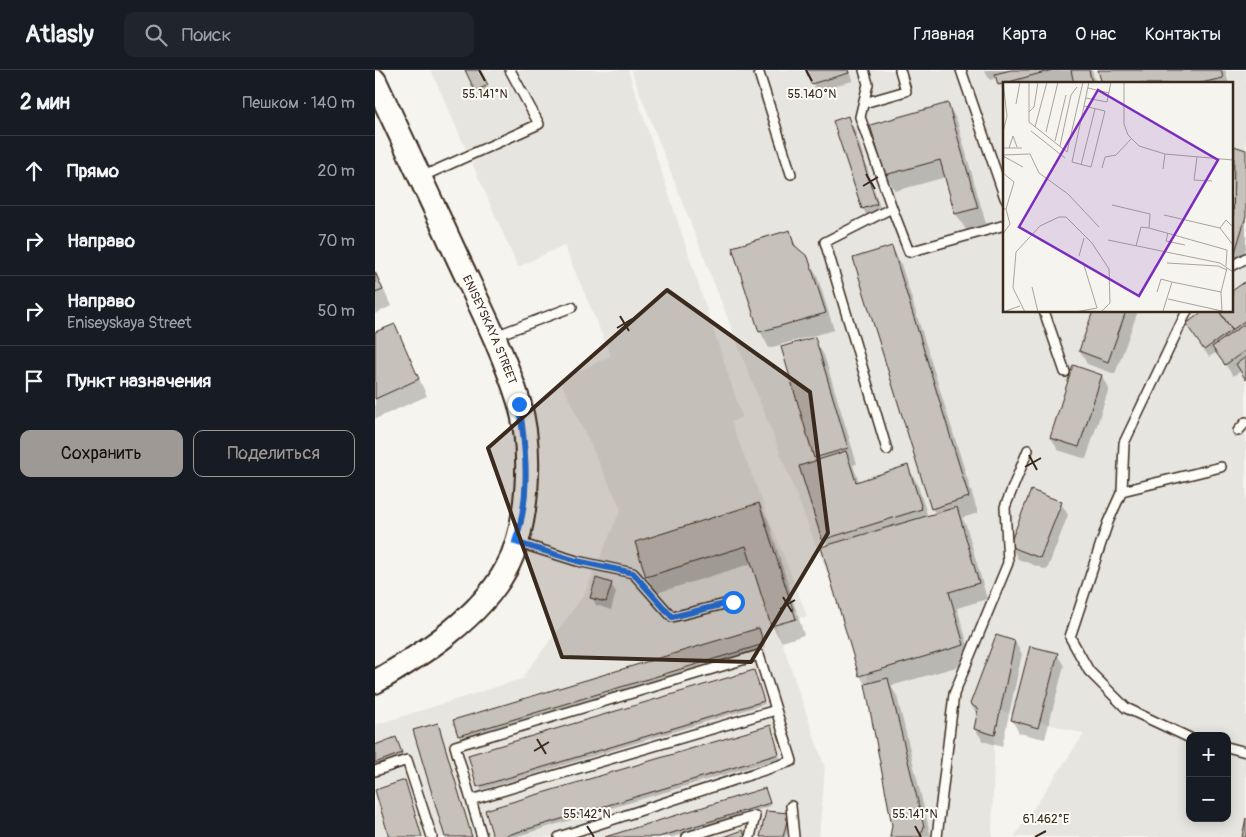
<!DOCTYPE html>
<html lang="ru">
<meta charset="utf-8">
<style>
:root{--surface:#171b24;--page:#20242c;--text:#f1f3f6;--muted:#9ea1a6;--line:#363941;--accent:#9f9995}
body{margin:0;font-family:Pangolin,sans-serif;background:var(--page);color:var(--text)}
.controls{position:absolute;right:15px;bottom:15px;display:grid;overflow:hidden;border-radius:10px;box-shadow:0 2px 12px #0003}
.controls button{width:45px;height:45px;display:grid;place-items:center;padding:0;border:0;border-bottom:1px solid var(--line);background:var(--surface);color:var(--text);font:25px sans-serif}
.stop{position:absolute;width:15px;height:15px;margin:-11px;border:4px solid #1a73e8;border-radius:50%;background:#fff}
.stop.end{background:#1a73e8;border-color:#fff;box-shadow:0 1px 5px #0008}
.list{margin:0;padding:0;list-style:none}
h2{display:flex;justify-content:space-between;align-items:center;height:65px;margin:0;padding:0 20px;font-size:21px}
h2 small{font-size:16px;font-weight:400;color:var(--muted)}
.list li{display:grid;grid-template-columns:32px 1fr auto;gap:15px;align-items:center;box-sizing:border-box;height:70px;padding:0 20px;border-top:1px solid var(--line)}
.list b{display:block;font-size:19px;white-space:nowrap}
.list p{margin:0;font-size:16px;white-space:nowrap;color:var(--muted)}
.list em{font-size:16px;font-style:normal;color:var(--muted)}
.actions{display:flex;gap:10px;padding:15px 20px}
.actions a{flex:1;padding:11px 0;border:1px solid var(--accent);border-radius:10px;text-align:center;font-size:18px;color:var(--accent)}
.actions .main{background:var(--accent);color:#111}
.icon{flex:none;width:28px;height:28px;fill:none;stroke:currentColor;stroke-width:2;stroke-linecap:round;stroke-linejoin:round}
.map{position:relative;flex:none;width:871px;height:767px;overflow:hidden}
header{display:flex;align-items:center;gap:30px;box-sizing:border-box;height:70px;padding:0 25px;background:var(--surface);border-bottom:1px solid var(--line)}
header strong{font-size:24px}
nav{display:flex;gap:28px;margin-inline-start:auto;font-size:18px}
.search{width:350px;height:45px;background:var(--page);display:flex;align-items:center;gap:12px;box-sizing:border-box;padding:0 18px;border-radius:10px;color:var(--muted);font-size:19px}
main{display:flex}
aside{flex:1;background:var(--surface)}
.map>svg:first-child{display:block}
.built{fill:#e7e5df;fill-rule:evenodd}
.shadow{fill:#0003}
.building{fill:#c7c1bb;stroke:#3b2a1e}
.lines{fill:none;stroke-linecap:round;stroke-linejoin:round}
.service-casing{stroke:#3b2a1e;stroke-width:12}
.tertiary-casing{stroke:#3b2a1e;stroke-width:26}
.service{stroke:#fdfcf7;stroke-width:9}
.tertiary{stroke:#fdfcf7;stroke-width:22}
.route{stroke:#1a73e8;stroke-width:6}
.marked{fill:#3b2a1e;fill-opacity:0.2;stroke:#3b2a1e;stroke-width:4;stroke-linejoin:round}
.ticks{fill:none;stroke:#3b2a1e;stroke-width:2}
.labels{text-anchor:middle;dominant-baseline:central;stroke-width:4;stroke-linejoin:round;paint-order:stroke}
.street-label{font-size:12px;fill:#3b2a1e;stroke:#fdfcf7}
.inset-road{fill:none;stroke:#aba39b;stroke-width:1}
.view{fill:#7b2cbf;fill-opacity:0.15;stroke:#7b2cbf;stroke-width:2.5}
.inset-edge{fill:none;stroke:#3b2a1e;stroke-width:2.5}
.ticks-label{font-size:12px;text-anchor:middle;fill:#3b2a1e;stroke:#fdfcf7;stroke-width:4;stroke-linejoin:round;paint-order:stroke}
</style>
<header>
<strong>Atlasly</strong>
<div class="search"><svg class="icon" aria-label="search" viewBox="0 0 24 24"><circle cx="10" cy="10" r="6"/><path d="M15 15l6 6"/></svg>Поиск</div>
<nav><a>Главная</a><a>Карта</a><a>О нас</a><a>Контакты</a></nav>
</header>
<main>
<aside>
<h2>2 мин<small>Пешком · 140 m</small></h2>
<ul class="list">
<li><svg class="icon" aria-label="ahead" viewBox="0 0 24 24"><path d="M12 20V5M6 11l6-6 6 6"/></svg><div><b>Прямо</b></div><em>20 m</em></li>
<li><svg class="icon" aria-label="right" viewBox="0 0 24 24"><path d="M7 20v-9h11M14 6l5 5-5 5"/></svg><div><b>Направо</b></div><em>70 m</em></li>
<li><svg class="icon" aria-label="right" viewBox="0 0 24 24"><path d="M7 20v-9h11M14 6l5 5-5 5"/></svg><div><b>Направо</b><p>Eniseyskaya Street</p></div><em>50 m</em></li>
<li><svg class="icon" aria-label="arrive" viewBox="0 0 24 24"><path d="M6 21V4h12l-3 4 3 4H6"/></svg><div><b>Пункт назначения</b></div></li>
</ul>
<div class="actions"><a class="main">Сохранить</a><a>Поделиться</a></div>
</aside>
<div class="map">
<svg width="871" height="767" viewBox="0 0 871 767">
<rect width="100%" height="100%" fill="#f5f4ee"/>
<filter id="ink" filterUnits="userSpaceOnUse"><feTurbulence type="fractalNoise" baseFrequency=".02" numOctaves="2"/><feDisplacementMap in="SourceGraphic" scale="10" xChannelSelector="R" yChannelSelector="G"/><feConvolveMatrix kernelMatrix="1 2 1 2 8 2 1 2 1" color-interpolation-filters="sRGB"/></filter>
<g filter="url(#ink)">
<path class="built" d="M56,0H253L367,347L356,352L432,546L401,555L450,698L444,767H0V655L156,606L147,608L209,525L246,439L185,310L236,286L189,175L143,197Z
M256,0H871V767H639L709,664L620,639L617,767H540L543,737ZM630,14H857V241H630ZM815,666H852V748H815Z"/>
<path class="shadow" d="M91,0H104L116,24L106,29Z
M433,0H474L478,11L441,21Z
M609,0H717L721,14H630V25L622,8L615,10Z
M724,0H850L854,14H728Z
M573,34L582,51L611,154L591,160L581,144L571,107L520,121L511,105L497,55Z
M473,48L480,60L508,147L495,151L488,139L460,52Z
M860,78L871,81V179L864,200L857,198V86Z
M414,162L424,181L432,188L442,205L459,260L394,278L385,261Z
M517,177L526,194L603,443L587,448L591,455L612,529L582,538L598,592L516,616L522,626L556,767H516L519,755L492,618L485,606L452,477L426,397L442,391L407,278L439,269L449,285L482,394L478,395L484,412L533,397L542,413L553,447L561,445L557,438Z
M0,200L16,236L0,244Z
M871,213V309L866,301L858,306L842,282L834,287L817,262L857,241Z
M720,241H763L740,304L712,294L705,281Z
M19,255L52,326L0,349V264Z
M727,306L734,318L711,389L683,380L676,368Z
M686,433L693,445L672,500L643,489L636,476Z
M384,434L393,450L429,565L407,572L397,556L378,493L282,523L272,507L262,473Z
M236,514L241,522L236,540L221,535L217,527Z
M385,563L390,578L86,669L84,666Z
M640,572L647,584L627,677L608,671L600,659L603,647L596,634Z
M682,584L689,596L670,669L644,663L637,650Z
M379,601L390,634L106,720L104,716Z
M62,654L65,658L97,767H71Z
M397,660L405,688L139,767H119Z
M23,672L28,687L0,697V676Z
M390,719L396,736L297,767H234Z
M392,742L415,747L411,767H386Z"/>
<path class="building" d="M90,0H105L113,15L100,21Z
M431,0H473L474,3L436,14Z
M636,0H677L623,15L620,4Z
M696,0H714L717,14H699Z
M723,0H846L848,8L822,14H727Z
M573,33L603,138L580,144L565,90L510,105L495,55Z
M473,46L502,134L487,139L458,51Z
M859,76L871,80V146L858,189Z
M415,160L419,175L433,187L451,243L384,262L357,177Z
M517,176L594,427L556,439L478,188Z
M0,202L8,220L0,223Z
M871,211V250L857,260L844,241H857V221Z
M718,241H751L733,292L704,281Z
M828,241H844L857,260L829,280L811,254Z
M871,253V280L850,295L837,277Z
M20,254L44,309L0,329V262Z
M440,267L473,378L439,388L406,277Z
M871,287V310L861,294Z
M698,295L727,305L704,377L675,368Z
M471,381L481,412L533,395L547,439L447,470L424,396Z
M656,420L687,432L665,488L634,476Z
M384,433L421,549L396,556L371,476L271,507L260,472Z
M582,437L604,513L574,522L589,575L484,606L446,477Z
M221,508L237,513L231,532L215,528Z
M384,558L389,574L83,666L78,650Z
M621,565L640,571L620,665L599,659L603,639L595,634Z
M655,576L683,583L663,658L636,650Z
M379,600L389,631L102,717L93,685Z
M513,608L549,757L545,767H515L517,755L490,614Z
M63,653L97,767H70L38,660Z
M396,655L404,684L126,767H118L110,740Z
M21,667L27,683L0,693V675Z
M30,710L47,767H14L0,720Z
M390,718L395,733L284,767H230Z
M391,741L414,743L408,767H385Z
M871,748V767H867Z
M368,760L370,767H349Z"/>
<g class="lines">
<g class="service-casing">
<path id="service" d="M383,0L416,104
M489,0L493,14L485,47L517,138L450,172L512,380
M586,0L630,128
M489,33L531,21L525,0
M46,107L164,54L135,0
M517,138L534,182L630,155
M857,196L871,188
M669,241L690,302
M812,241L749,373L747,421L733,452L695,567L714,601L751,638L815,668
M120,266L197,237
M863,361L871,352
M747,421L846,397
M141,472L202,491L258,503L297,547L358,532
M852,677L871,682
M0,701L32,690L57,767
M96,730L401,640
M416,736L419,767
M107,767L80,676L384,585L417,691L184,767
M312,767L380,746L375,767
M562,767L579,624L633,493L630,437L653,380"/>
</g>
<g class="tertiary-casing">
<g id="tertiary">
<path id="s1" d="M0,11C28,71 57,132 85,193C106,238 129,284 144,332C158,379 154,456 131,499C106,547 45,586 0,612"/>
</g>
</g>
<use href="#service" class="service"/>
<use href="#tertiary" class="tertiary"/>
</g>
</g>
<g class="lines" filter="url(#ink)">
<path class="route" d="M144,334C151,379 156,427 140,472L202,491L258,503L297,547L358,532"/>
</g>
<path class="marked" d="M292,220L435,322L453,463L376,592L187,587L113,378Z"/>
<path class="ticks" d="M104,0L110,11M431,0L437,11M491,104L500,119M488,116L503,107M245,246L254,261M242,258L257,249M654,385L662,400M650,397L666,388M408,527L417,542M405,539L420,530M162,669L171,684M159,681L174,672M212,756L219,767M540,756L546,767M660,767L671,761"/>
<g class="labels">
<g class="street-label">
<text stroke="none"><textPath href="#s1" startOffset="274">ENISEYSKAYA STREET</textPath></text>
</g>
</g>
<g transform="translate(628 12)">
<rect width="230" height="230" fill="#f5f4ee"/>
<path class="inset-road" d="M26,0V40L64,70L80,0M121,0V42L125,53L136,64L162,72L230,78M85,6L106,11M83,16L104,20L108,0M13,22L17,0M81,24L102,29L88,85L69,80L81,24L86,0M26,30L31,25L35,0M32,45L44,0M28,49L62,76M0,50L4,34L0,0M43,50L55,0M52,59L63,13M57,64L68,13L74,5M0,66H19M6,66L10,54L14,65M0,73L27,72L36,91L65,112L96,145M0,74L20,85M194,75L191,98L209,99M78,83L92,27M99,86L102,75L113,73L128,57M160,87L162,72M0,91L11,100L3,127H0M109,123L147,132L146,146L224,168L223,184M161,133L217,146L223,138L230,145M217,146L230,163M165,151L163,159L182,163M0,152L7,142L3,127M105,158L217,181L230,190M133,164L138,145L146,146M76,174L81,156M164,181L215,184L224,188M169,200L218,210M29,205L35,230M154,210L158,197L169,200L160,229M165,217L219,229L218,210L224,186M0,230L17,224M22,230L10,206L13,170L37,144L56,135H63L89,161L106,187L107,221L98,230M72,230L94,226L80,180"/>
<path class="view" d="M95,8L215,78L136,214L16,145Z"/>
<rect width="230" height="230" class="inset-edge"/>
</g>
<g class="ticks-label">
<text x="110" y="28">55.141°N</text>
<text x="437" y="28">55.140°N</text>
<text x="212" y="748">55.142°N</text>
<text x="540" y="748">55.141°N</text>
<text x="671" y="753">61.462°E</text>
</g>
</svg>
<div class="controls">
<button>+</button>
<button>−</button>
</div>
<div class="stop" style="left:358px;top:532px"></div>
<div class="stop end" style="left:144px;top:334px"></div>
</div>
</main>
